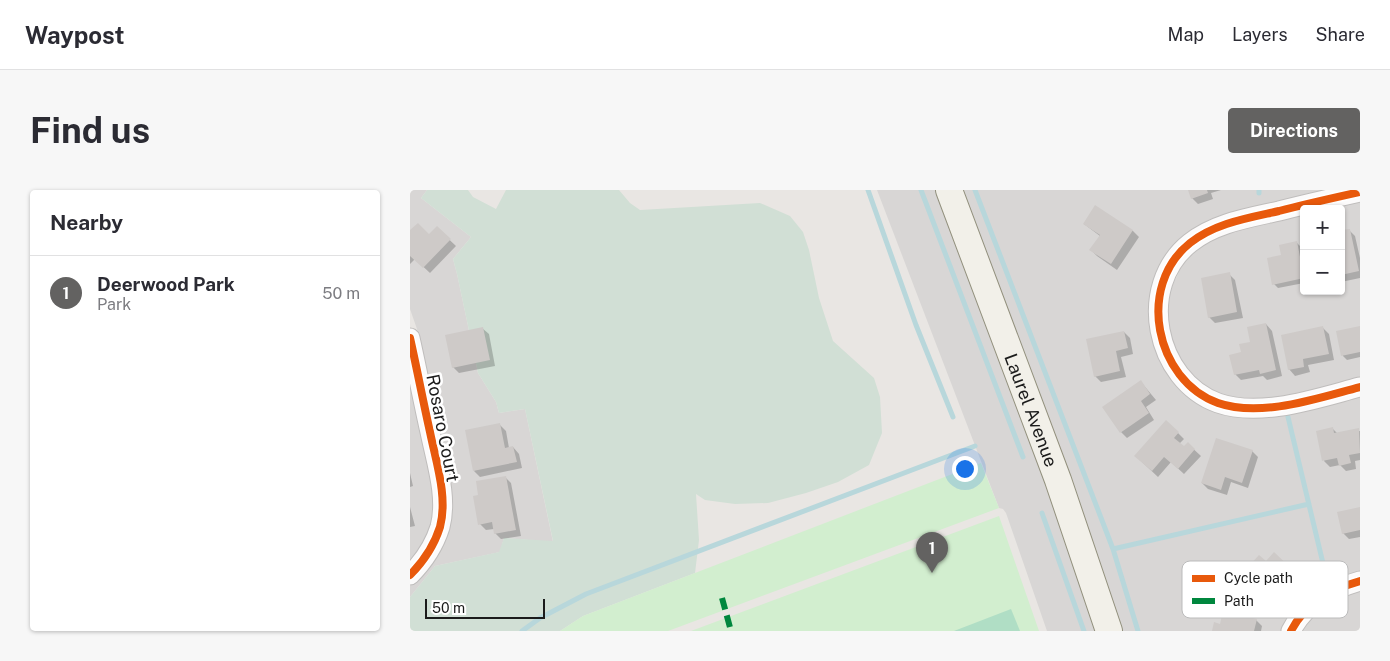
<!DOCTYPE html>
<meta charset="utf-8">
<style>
:root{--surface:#fff;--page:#f7f7f7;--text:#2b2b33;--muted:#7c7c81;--line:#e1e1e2;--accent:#636261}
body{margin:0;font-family:"Public Sans",sans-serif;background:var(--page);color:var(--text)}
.controls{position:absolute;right:15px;top:15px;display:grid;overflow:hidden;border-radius:5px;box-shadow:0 1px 4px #0004}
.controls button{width:45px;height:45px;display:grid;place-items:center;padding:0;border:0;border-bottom:1px solid var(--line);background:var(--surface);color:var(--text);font:25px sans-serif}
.scale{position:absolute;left:15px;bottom:12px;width:120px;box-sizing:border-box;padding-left:5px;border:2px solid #1b1b1b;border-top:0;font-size:14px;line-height:18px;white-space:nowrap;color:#1b1b1b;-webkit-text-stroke:4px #fff;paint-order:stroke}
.you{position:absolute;left:554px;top:278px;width:18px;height:18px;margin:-12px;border:4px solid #fff;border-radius:50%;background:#1a73e8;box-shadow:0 0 0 8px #1a73e833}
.badge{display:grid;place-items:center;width:32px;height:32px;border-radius:50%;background:var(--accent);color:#fff;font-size:16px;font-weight:700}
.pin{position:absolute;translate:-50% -41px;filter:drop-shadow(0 1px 2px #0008)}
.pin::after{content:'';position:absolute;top:26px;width:18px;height:15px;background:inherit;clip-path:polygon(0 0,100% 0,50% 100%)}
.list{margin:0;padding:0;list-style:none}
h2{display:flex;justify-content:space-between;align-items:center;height:65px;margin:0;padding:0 20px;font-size:21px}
h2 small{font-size:16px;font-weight:400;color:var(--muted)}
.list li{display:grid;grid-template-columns:32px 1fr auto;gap:15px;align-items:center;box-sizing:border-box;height:75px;padding:0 20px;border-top:1px solid var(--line)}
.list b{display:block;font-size:19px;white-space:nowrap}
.list p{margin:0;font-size:16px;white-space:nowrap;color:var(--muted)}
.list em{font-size:16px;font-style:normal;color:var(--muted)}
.map{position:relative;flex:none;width:950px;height:441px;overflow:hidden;border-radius:5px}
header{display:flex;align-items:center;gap:30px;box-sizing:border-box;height:70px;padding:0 25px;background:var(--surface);border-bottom:1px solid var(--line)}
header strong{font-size:24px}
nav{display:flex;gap:28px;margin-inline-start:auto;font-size:18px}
.intro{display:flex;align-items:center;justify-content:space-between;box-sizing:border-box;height:120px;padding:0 30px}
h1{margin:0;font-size:35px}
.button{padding:12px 22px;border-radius:5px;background:var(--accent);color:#fff;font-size:18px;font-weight:700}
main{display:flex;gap:30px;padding:0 30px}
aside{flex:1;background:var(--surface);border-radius:5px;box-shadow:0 1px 4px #0004}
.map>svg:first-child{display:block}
.residential{fill:#d8d6d5}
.wetland{fill:#d1dfd5}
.park{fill:#d2eecf}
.pitch{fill:#b0dec5}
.shadow{fill:#0003}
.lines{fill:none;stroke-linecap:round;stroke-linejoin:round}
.stream{stroke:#b8d7db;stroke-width:5}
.building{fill:#cecac8}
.street-casing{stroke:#bfbdbc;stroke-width:21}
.secondary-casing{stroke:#92907d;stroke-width:28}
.street{stroke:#fcfbfb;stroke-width:19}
.secondary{stroke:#f2f0e9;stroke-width:26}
.quiet{stroke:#00873e;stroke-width:6;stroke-dasharray:12 6;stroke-linecap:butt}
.cycleway-casing{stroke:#fff;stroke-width:11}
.cycleway{stroke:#e8590c;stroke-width:8}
.labels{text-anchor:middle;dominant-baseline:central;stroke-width:5;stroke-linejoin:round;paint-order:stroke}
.street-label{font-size:18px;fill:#1b1b1b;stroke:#fff}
.key{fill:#fff;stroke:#bbb;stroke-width:1}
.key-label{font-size:14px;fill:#1b1b1b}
</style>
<header>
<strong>Waypost</strong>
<nav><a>Map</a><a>Layers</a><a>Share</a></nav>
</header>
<div class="intro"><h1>Find us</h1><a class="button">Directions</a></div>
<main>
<aside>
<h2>Nearby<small></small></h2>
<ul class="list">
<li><span class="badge">1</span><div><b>Deerwood Park</b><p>Park</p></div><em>50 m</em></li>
</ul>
</aside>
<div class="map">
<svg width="950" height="441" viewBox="0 0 950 441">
<rect width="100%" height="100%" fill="#e9e6e3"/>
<path class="residential" d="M0,0H17L11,8L61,47L43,69L47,84L68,183L86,212L89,223L115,219L143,352L94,348L90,362L25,376L0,407V396L19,378L30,361L38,337L34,270L7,139L0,119Z
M467,0H530L690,441H637L596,323L593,319L589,318Z
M547,0H917L815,24L794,33L760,62L751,171L759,185L772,201L787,212L878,224L950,207V381L931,386L909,396L890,412L875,433L872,441H708Z
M950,11V188L875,206L853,209L830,208L811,204L794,196L771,173L760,149L757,118L759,102L773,74L785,61L801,50L821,42L894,24V101H931V19H918Z
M0,188L18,273L24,316L22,333L16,351L0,372Z
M950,401V441H891L901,427L917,413L937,404Z"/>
<path class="wetland" d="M17,0H58L63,7L86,19L96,0H209L220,13L230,20L350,13L380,26L393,42L399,60L409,108L423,151L464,188L470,207L472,243L459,275L428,292L396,303L358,313L325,314L295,310L286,304L289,350L285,383L173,426L150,441H0V407L25,376L89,362L94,348L143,351L115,219L89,223L86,212L68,183L47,84L43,69L61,47L11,8Z"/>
<path class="park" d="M571,273L589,318L258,441H150L173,426Z
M589,326L629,441H281Z"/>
<path class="pitch" d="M601,419L610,441H544Z"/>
<path class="shadow" d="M780,0H811L801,3L803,9L788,14L782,8Z
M686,17L723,41L729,47L707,80L687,66L681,60L690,46L674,34Z
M27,38L46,56L20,83L5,69L0,74V42L19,46Z
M939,40L945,46L950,68V88L931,92V42Z
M886,52L890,56L894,73V93L868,98L864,94L873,66Z
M819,84L825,90L833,128L805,133L799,127Z
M856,134L862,141L872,186L857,190L853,186L831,190L825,184L832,163Z
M950,137V167L937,170L933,166L927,142Z
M72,138L79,144L85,176L49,183L43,177Z
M913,138L919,144L924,170L898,175L900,182L885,186L879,179Z
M714,142L720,148L723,164L711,167L716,187L691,192L685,186Z
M731,192L746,210L736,217L744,230L717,248L711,242Z
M90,235L96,241L99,258L103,257L109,264L112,278L70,287L64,281Z
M922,238L928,244L950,241V270L945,271L946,279L936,281L930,275L920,277L914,271Z
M768,243L774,249L769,254L774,258L778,254L791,266L774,284L761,272L748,287L732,272Z
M842,261L848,267L838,298L821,292L817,305L798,299L792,293Z
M0,283L3,296L0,297Z
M95,287L101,293L111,346L91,349L85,343L84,339L76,340L70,334Z
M0,317L5,336L0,337Z
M950,318V347L939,349L933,343Z
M864,364L890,388L860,420L822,384L856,372Z
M846,430L852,436L851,441H803L811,435Z"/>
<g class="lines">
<path class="stream" d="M458,0L506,135L543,227
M511,0L613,267
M565,0L703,359L728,441
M849,0V3
M878,227L917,390
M632,323L674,441
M703,359L899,314
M112,441L130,428L176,404L565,256"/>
</g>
<path class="building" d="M778,0H797L798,3L781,9Z
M685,15L723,40L701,74L679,60L690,45L673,34Z
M8,33L19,44L27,36L41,49L13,78L0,66V40Z
M940,39L949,81L931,85V40Z
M887,51L894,88L862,95L857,68L871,65L869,55Z
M820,82L827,122L798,128L791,88Z
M856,133L866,180L850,184L849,180L824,185L819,165L831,162L829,154L840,152L837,137Z
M913,136L919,164L893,169L894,177L878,180L871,145Z
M950,136V162L931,166L926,141Z
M73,137L80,170L42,178L35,145Z
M714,141L718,158L706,161L710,181L684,187L676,149Z
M731,190L740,204L731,211L739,223L710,243L692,217Z
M756,230L769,242L764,248L774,256L778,252L785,259L768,279L754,267L742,281L724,266Z
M90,233L95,258L103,256L107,272L63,281L55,240Z
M923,237L924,243L949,238L950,263L939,265L941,273L929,276L927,268L912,271L906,241Z
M806,248L843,260L832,293L815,287L811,300L791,293Z
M96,286L106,340L84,344L82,332L68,335L63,306L68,305L66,291Z
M950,317V340L932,344L927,322Z
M864,362L885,382L853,415L820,384L831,372L837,378L849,365L856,371Z
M813,421L847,429L844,441H802L804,432L810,434Z"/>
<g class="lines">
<g class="street-casing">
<path id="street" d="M950,2C923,8 896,14 869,21C838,28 805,33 780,53C726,96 745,190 808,213C851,228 908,208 950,197
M0,148C7,179 13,211 20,242C26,272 38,307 30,337C24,356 14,371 0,385
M881,441C895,413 921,399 950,391"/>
</g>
<g class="secondary-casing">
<g id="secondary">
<path id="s1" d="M539,0L648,290L699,441"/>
</g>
</g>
<use href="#street" class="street"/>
<use href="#secondary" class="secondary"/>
<path class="quiet" d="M312,408L321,441"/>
<g class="cycleway-casing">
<path id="cycleway" d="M950,2C923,8 896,14 869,21C838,28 805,33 780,53C726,96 745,190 808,213C851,228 908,208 950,197
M0,148C7,179 13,211 20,242C26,272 38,307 30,337C24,356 14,371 0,385
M881,441C895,413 921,399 950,391"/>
</g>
<use href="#cycleway" class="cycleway"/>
</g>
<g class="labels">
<g class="street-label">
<text stroke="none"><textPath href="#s1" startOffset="235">Laurel Avenue</textPath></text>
<text transform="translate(33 238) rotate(79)">Rosaro Court</text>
</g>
</g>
<rect x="772" y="371" width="166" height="57" rx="8" class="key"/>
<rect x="782" y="385" width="23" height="7" fill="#e8590c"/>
<rect x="782" y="408" width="23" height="6" fill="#00873e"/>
<g class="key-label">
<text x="814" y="393">Cycle path</text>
<text x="814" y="416">Path</text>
</g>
</svg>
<div class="controls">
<button>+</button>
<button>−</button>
</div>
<div class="scale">50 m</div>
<div class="you"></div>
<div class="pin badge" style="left:522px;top:383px">1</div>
</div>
</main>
